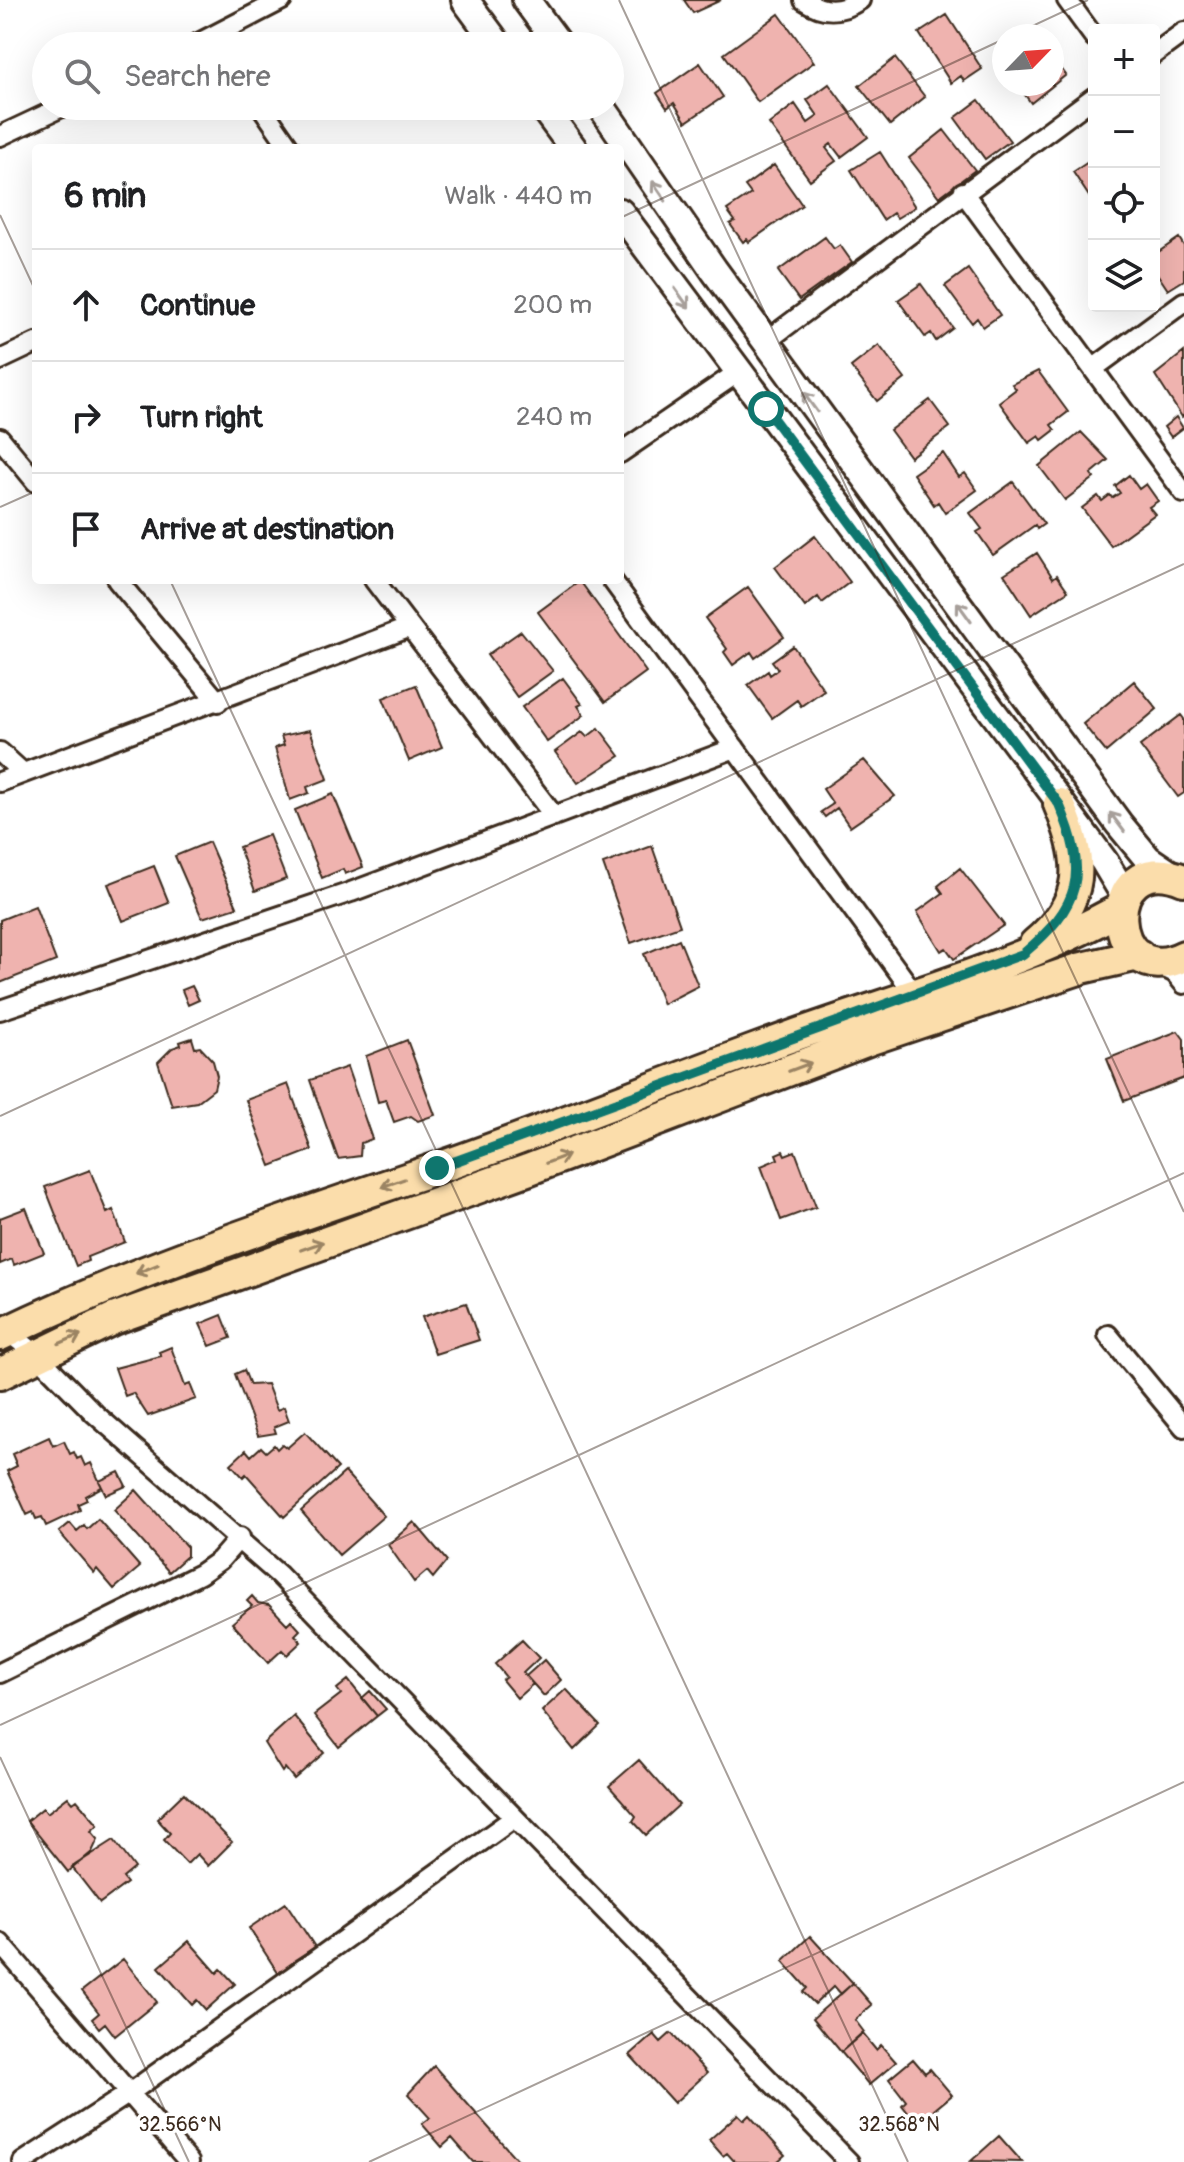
<!DOCTYPE html>
<meta charset="utf-8">
<style>
:root{--surface:#fff;--page:#f2f2f2;--text:#202124;--muted:#757577;--line:#e0e0e0}
body{margin:0;font-family:Pangolin,sans-serif;background:var(--page);color:var(--text)}
.controls{position:absolute;right:24px;top:24px;display:grid;overflow:hidden;border-radius:8px;box-shadow:0 8px 32px #0002}
.controls button{width:72px;height:72px;display:grid;place-items:center;padding:0;border:0;border-bottom:2px solid var(--line);background:var(--surface);color:var(--text);font:40px sans-serif}
.compass{position:absolute;left:992px;top:24px;width:72px;height:72px;border-radius:50%;background:var(--surface);box-shadow:0 8px 32px #0002;rotate:65deg}
.stop{position:absolute;width:24px;height:24px;margin:-18px;border:6px solid #0f766e;border-radius:50%;background:#fff}
.stop.end{background:#0f766e;border-color:#fff;box-shadow:0 2px 8px #0008}
.list{margin:0;padding:0;list-style:none}
h2{display:flex;justify-content:space-between;align-items:center;height:104px;margin:0;padding:0 32px;font-size:34px}
h2 small{font-size:26px;font-weight:400;color:var(--muted)}
.list li{display:grid;grid-template-columns:52px 1fr auto;gap:24px;align-items:center;box-sizing:border-box;height:112px;padding:0 32px;border-top:2px solid var(--line)}
.list b{display:block;font-size:30px;white-space:nowrap}
.list em{font-size:26px;font-style:normal;color:var(--muted)}
.icon{flex:none;width:44px;height:44px;fill:none;stroke:currentColor;stroke-width:2;stroke-linecap:round;stroke-linejoin:round}
.map{position:relative;flex:none;width:1184px;height:2162px;overflow:hidden}
.search{position:absolute;background:var(--surface);box-shadow:0 8px 32px #0002;left:32px;top:32px;width:592px;height:88px;display:flex;align-items:center;gap:20px;box-sizing:border-box;padding:0 28px;border-radius:44px;color:var(--muted);font-size:30px}
.panel{position:absolute;background:var(--surface);box-shadow:0 8px 32px #0002;left:32px;top:144px;width:592px;height:440px;border-radius:8px}
.map>svg:first-child{display:block}
.building{fill:#efb3af;stroke:#3b2a1e;stroke-width:2}
.lines{fill:none;stroke-linecap:round;stroke-linejoin:round}
.street-casing{stroke:#3b2a1e;stroke-width:24}
.secondary-casing{stroke:#3b2a1e;stroke-width:32}
.primary-casing{stroke:#3b2a1e;stroke-width:36}
.street{stroke:#fff;stroke-width:18}
.secondary{stroke:#fff;stroke-width:26}
.primary{stroke:#fbddab;stroke-width:30}
.oneway{stroke:#a79f9a}
.oneway2{stroke:#9b8464}
.route{stroke:#0f766e;stroke-width:10}
.ticks{fill:none;stroke:#3b2a1e;stroke-width:2;stroke-opacity:0.45}
.ticks-label{font-size:20px;text-anchor:middle;fill:#3b2a1e;stroke:#fff;stroke-width:7;stroke-linejoin:round;paint-order:stroke}
</style>
<div class="map">
<svg width="1184" height="2162" viewBox="0 0 1184 2162">
<rect width="100%" height="100%" fill="#fff"/>
<filter id="ink" filterUnits="userSpaceOnUse"><feTurbulence type="fractalNoise" baseFrequency=".0125" numOctaves="2"/><feDisplacementMap in="SourceGraphic" scale="16" xChannelSelector="R" yChannelSelector="G"/><feConvolveMatrix kernelMatrix="1 2 1 2 8 2 1 2 1" color-interpolation-filters="sRGB"/></filter>
<g filter="url(#ink)">
<path class="building" d="M684,0H721L693,13Z
M779,14L814,62L758,102L724,54Z
M947,15L982,69L964,81L961,76L951,83L919,33Z
M1052,56L1066,75L1031,103L1017,84H1052Z
M895,58L925,97L890,125L859,86Z
M700,63L723,97L686,122L674,103L667,108L657,93Z
M829,84L868,137L841,157L831,144L826,148L836,161L810,180L769,124L795,104L808,123L818,116L807,100Z
M979,100L1010,141L985,159L955,118Z
M944,130L975,170L939,197L909,158Z
M880,152L915,207L897,218L893,213L883,220L851,170Z
M1094,158V204L1073,172Z
M774,165L802,205L749,242L747,239L743,242L730,224L735,221L727,210L751,194L745,186Z
M825,237L834,249L840,245L852,262L799,300L778,271Z
M1179,238L1184,246V280L1168,290L1154,269V255Z
M968,269L1000,315L983,327L977,318L972,323L945,286Z
M921,284L953,328L936,341L931,333L925,337L898,300Z
M879,345L905,379L877,401L851,367Z
M1184,352V415L1182,417L1155,375Z
M1038,371L1068,412L1051,425L1055,430L1042,440L1039,436L1029,443L999,402L1016,389L1012,384Z
M930,400L950,427L910,457L890,430Z
M1176,417L1183,428L1171,437L1164,427Z
M1081,432L1108,460L1091,474L1094,478L1065,500L1039,466Z
M943,453L959,477L965,473L977,490L945,513L938,502L934,505L913,474Z
M1129,475L1139,489L1146,484L1158,501L1149,507L1155,514L1111,546L1082,508L1098,496L1102,501L1110,495L1112,498L1120,493L1115,486Z
M1013,482L1044,524L1037,529L1035,525L993,555L977,532L982,529L970,513Z
M815,536L850,582L822,603L818,597L805,607L775,567Z
M1037,553L1053,578L1057,575L1068,591L1031,615L1004,574Z
M580,581L646,672L605,702L538,612Z
M748,587L784,637L755,658L751,652L733,665L724,652L727,649L705,618Z
M521,631L553,671L517,697L487,655Z
M793,646L824,690L801,706L797,700L772,718L748,685L768,671L770,675L778,669L772,661Z
M563,678L582,704L578,706L584,715L547,742L522,707Z
M1134,681L1157,709L1106,752L1083,724Z
M416,685L442,747L409,761L383,698Z
M1181,715L1184,719V793L1178,797L1140,746Z
M599,728L620,756L578,783L555,752L582,732L587,737Z
M310,730L328,779L307,787L309,793L290,800L275,748L284,745L281,736Z
M864,760L895,796L850,827L837,808L825,817L821,812L833,804L823,789Z
M333,794L363,867L345,874L343,869L322,878L295,810Z
M269,835L286,879L255,891L239,847Z
M209,842L237,907L202,918L175,856Z
M652,846L680,926L631,943L603,864Z
M154,866L169,903L123,921L108,884Z
M960,868L1004,925L954,959L946,948L941,951L917,912L943,893L938,886Z
M35,906L56,961L0,983V920Z
M679,939L698,986L663,1004L644,954Z
M192,986L199,1000L188,1005L182,990Z
M1178,1031L1184,1039V1078L1124,1101L1107,1059Z
M192,1038L195,1048L200,1047L213,1061L217,1076L214,1089L197,1102L172,1106L158,1062L172,1048L181,1045L180,1042Z
M407,1040L435,1115L418,1121L411,1116L394,1122L386,1100L378,1102L366,1056Z
M347,1067L372,1139L361,1143L360,1156L338,1159L310,1080Z
M288,1084L312,1150L271,1166L246,1100Z
M783,1151L785,1155L795,1151L816,1207L781,1220L761,1166L778,1159L776,1154Z
M90,1170L107,1213L113,1210L125,1242L87,1257L88,1261L76,1266L45,1187Z
M26,1208L44,1253L14,1265L12,1259L0,1264V1218Z
M466,1303L479,1340L435,1354L422,1317Z
M222,1315L231,1338L210,1346L200,1324Z
M171,1347L185,1386L190,1384L196,1399L148,1416L133,1393L125,1396L115,1368L161,1356L159,1352Z
M244,1370L250,1385L267,1384L277,1410L284,1407L289,1421L274,1427L276,1433L258,1436L235,1374Z
M305,1432L338,1468L284,1517L246,1474L243,1477L231,1464L246,1450L251,1456L261,1447L266,1452L274,1445L277,1449L282,1444L287,1448Z
M49,1437L53,1446L64,1441L70,1454L74,1452L77,1459L81,1457L85,1466L91,1463L102,1487L85,1496L87,1500L78,1504L80,1510L46,1526L42,1517L36,1519L33,1512L27,1515L7,1471L17,1466L12,1454Z
M119,1472L126,1486L106,1495L99,1481Z
M345,1472L384,1516L339,1555L301,1511Z
M136,1490L187,1547V1556L169,1572L114,1510Z
M98,1519L140,1567L114,1589L97,1569L94,1573L59,1532L70,1523L77,1531L84,1525L87,1529Z
M414,1522L447,1561L433,1578L427,1571L414,1582L388,1545Z
M252,1596L258,1603L269,1605L287,1624L291,1620L300,1630L295,1635L301,1642L287,1655L282,1650L268,1663L232,1623L252,1606L247,1601Z
M522,1640L539,1658L523,1673L533,1684L517,1698L502,1680L506,1677L495,1664Z
M544,1660L561,1680L544,1696L526,1676Z
M348,1680L377,1716L339,1747L314,1715L341,1694L337,1689Z
M566,1689L600,1725L574,1750L542,1711Z
M370,1691L386,1709L377,1716L362,1698Z
M294,1716L324,1753L294,1779L285,1768L282,1772L264,1743Z
M639,1760L679,1805L646,1835L633,1821L636,1816L609,1786Z
M184,1793L232,1842L208,1866L197,1854L187,1864L164,1840L170,1833L157,1819Z
M68,1797L73,1803L77,1800L98,1825L91,1831L98,1839L92,1852L68,1872L27,1821L43,1808L47,1813Z
M114,1840L135,1868L123,1878L127,1883L100,1903L72,1867Z
M286,1903L315,1947L295,1960L300,1967L280,1976L249,1928Z
M810,1936L853,1983L841,1994L834,1986L815,2004L803,1992L807,1988L783,1961Z
M189,1941L217,1973L221,1969L235,1984L206,2010L197,2000L192,2005L159,1967Z
M123,1959L157,2002L115,2036L105,2023L99,2028L92,2019L99,2013L82,1991Z
M853,1983L872,2005L855,2020L864,2032L841,2052L813,2018Z
M671,2033L707,2073L674,2103L630,2055L654,2034L661,2042Z
M862,2033L876,2050L881,2045L896,2062L869,2085L841,2052Z
M913,2059L925,2073L930,2069L952,2095L917,2124L902,2105L906,2101L889,2079Z
M434,2066L519,2162H473L452,2138L442,2147L422,2124L430,2118L408,2094Z
M738,2114L744,2120L749,2115L785,2155L777,2162H735L727,2153L723,2156L709,2140Z
M999,2136L1022,2162L971,2161Z"/>
<g class="lines">
<g class="street-casing">
<path id="street" d="M804,0C823,13 840,13 860,0
M1067,0L1094,37
M193,46L282,0
M1154,54L1184,32
M261,106L290,148
M0,136L64,106
M963,192L1184,493
M765,342L1094,97
M0,360L36,343
M1094,368L1184,302
M0,438L36,482
M620,453L737,373
M117,580L218,702
M374,580L554,816
M612,580L914,993
M0,752L23,773
M0,782L408,628
M1157,964L1175,973L1184,984
M0,1010L351,892L735,748
M3,1328L36,1354L95,1414L279,1575L849,2162
M1108,1335L1184,1427
M0,1673L200,1574L220,1560L240,1537
M0,1943L189,2162
M23,2162L128,2094L514,1818"/>
</g>
<g class="secondary-casing">
<path id="secondary" d="M465,0L499,46
M526,0L560,46
M542,106L573,148
M601,106L714,270L1119,824L1148,859L1173,876
M620,212L1104,861L1125,896"/>
</g>
<g class="primary-casing">
<path id="primary" d="M1184,880C1095,844 1106,996 1184,956
M1035,944C1087,900 1084,862 1059,804
M0,1335C143,1266 286,1220 435,1169C554,1128 670,1080 787,1038C898,998 1017,967 1120,909
M0,1374L113,1319L530,1169L871,1039L1082,968L1139,955"/>
</g>
<use href="#street" class="street"/>
<use href="#secondary" class="secondary"/>
<use href="#primary" class="primary"/>
</g>
<defs><path id="oneway-shaft" d="M-6 0H5M1.5-3L5.5 0L1.5 3" fill="none" stroke-width="1.6" stroke-linecap="round" stroke-linejoin="round" transform="scale(2)"/></defs>
<g class="oneway">
<use href="#oneway-shaft" transform="translate(659 191) rotate(-124)"/>
<use href="#oneway-shaft" transform="translate(682 298) rotate(54)"/>
<use href="#oneway-shaft" transform="translate(810 402) rotate(-126)"/>
<use href="#oneway-shaft" transform="translate(964 612) rotate(-126)"/>
<use href="#oneway-shaft" transform="translate(1117 822) rotate(-127)"/>
</g>
<g class="oneway2">
<use href="#oneway-shaft" transform="translate(800 1067) rotate(-21)"/>
<use href="#oneway-shaft" transform="translate(557 1159) rotate(-21)"/>
<use href="#oneway-shaft" transform="translate(393 1183) rotate(161)"/>
<use href="#oneway-shaft" transform="translate(312 1246) rotate(-20)"/>
<use href="#oneway-shaft" transform="translate(147 1269) rotate(158)"/>
<use href="#oneway-shaft" transform="translate(70 1339) rotate(-23)"/>
</g>
</g>
<g class="lines" filter="url(#ink)">
<path class="route" d="M437,1168L1023,954C1081,905 1089,874 1059,804L766,409"/>
</g>
<path class="ticks" d="M619,0L1184,1212M1011,36L1088,0M0,215L36,292M620,218L1004,39M0,507L36,491M170,580L908,2162M0,1116L1184,564M0,1725L1184,1173M0,1757L189,2162M369,2162L1184,1782"/>
<g class="ticks-label">
<text x="180" y="2131">32.566°N</text>
<text x="899" y="2131">32.568°N</text>
</g>
</svg>
<div class="controls">
<button>+</button>
<button>−</button>
<button><svg class="icon" aria-label="locate" viewBox="0 0 24 24"><circle cx="12" cy="12" r="6"/><path d="M12 2v4M12 18v4M2 12h4M18 12h4"/></svg></button>
<button><svg class="icon" aria-label="layers" viewBox="0 0 24 24"><path d="M12 4l9 5-9 5-9-5zM3 14l9 5 9-5"/></svg></button>
</div>
<svg class="compass" viewBox="-18 -18 36 36"><path d="M0-13l5 13h-10z" fill="#e53935"/><path d="M0 13l5-13h-10z" fill="#757577"/></svg>
<div class="stop" style="left:766px;top:409px"></div>
<div class="stop end" style="left:437px;top:1168px"></div>
<div class="search"><svg class="icon" aria-label="search" viewBox="0 0 24 24"><circle cx="10" cy="10" r="6"/><path d="M15 15l6 6"/></svg>Search here</div>
<section class="panel">
<h2>6 min<small>Walk · 440 m</small></h2>
<ul class="list">
<li><svg class="icon" aria-label="ahead" viewBox="0 0 24 24"><path d="M12 20V5M6 11l6-6 6 6"/></svg><div><b>Continue</b></div><em>200 m</em></li>
<li><svg class="icon" aria-label="right" viewBox="0 0 24 24"><path d="M7 20v-9h11M14 6l5 5-5 5"/></svg><div><b>Turn right</b></div><em>240 m</em></li>
<li><svg class="icon" aria-label="arrive" viewBox="0 0 24 24"><path d="M6 21V4h12l-3 4 3 4H6"/></svg><div><b>Arrive at destination</b></div></li>
</ul>
</section>
</div>
